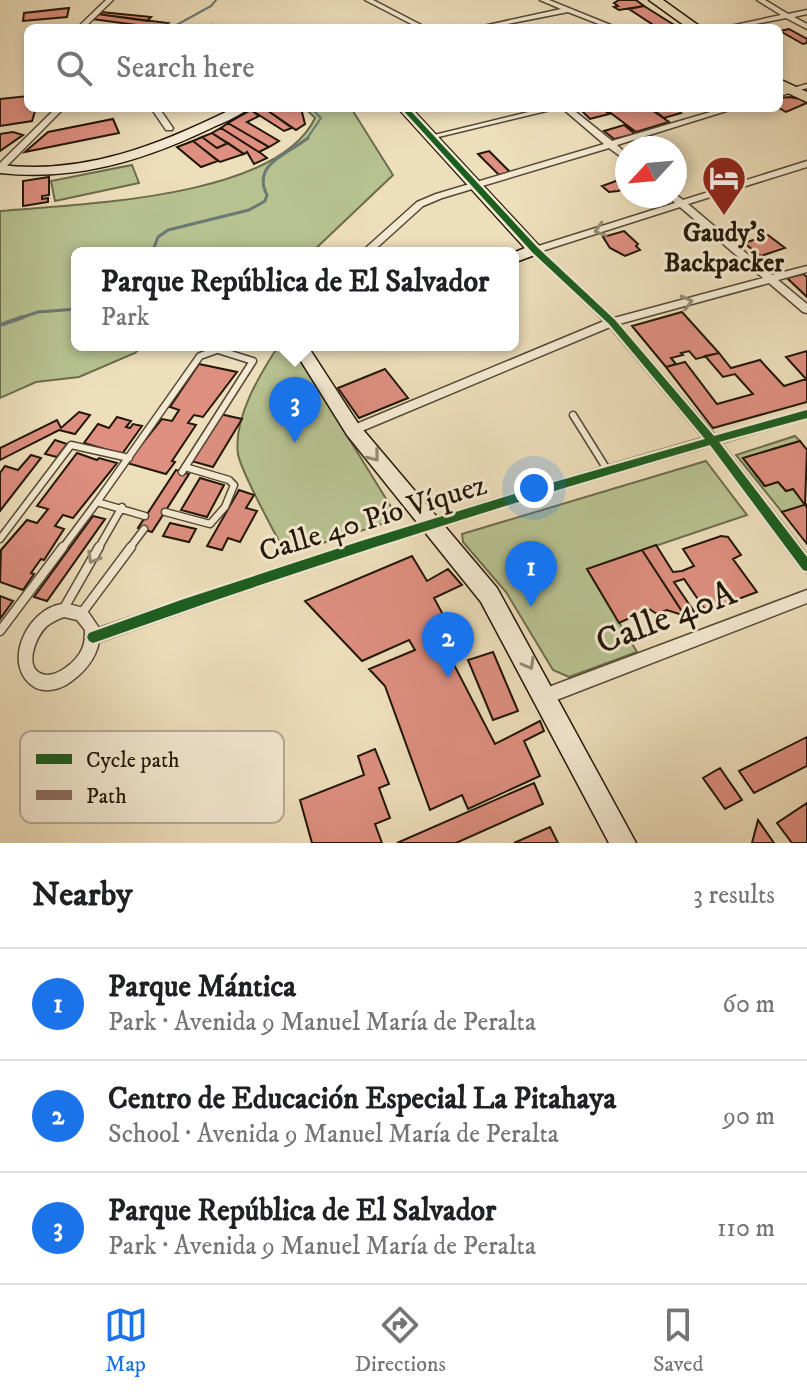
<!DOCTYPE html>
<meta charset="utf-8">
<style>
:root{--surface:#fff;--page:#f2f2f2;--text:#202124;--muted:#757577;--line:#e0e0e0;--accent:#1a73e8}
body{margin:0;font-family:"IM FELL DW Pica",serif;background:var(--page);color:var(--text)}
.compass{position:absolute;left:615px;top:136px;width:72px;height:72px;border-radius:50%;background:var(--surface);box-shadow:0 4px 12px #0003;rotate:244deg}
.you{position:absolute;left:534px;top:488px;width:28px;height:28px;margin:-20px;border:6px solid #fff;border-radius:50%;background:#1a73e8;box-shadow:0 0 0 12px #1a73e833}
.badge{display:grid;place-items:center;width:52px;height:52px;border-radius:50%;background:var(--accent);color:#fff;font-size:26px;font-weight:700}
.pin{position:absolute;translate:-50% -66px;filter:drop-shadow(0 2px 4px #0008)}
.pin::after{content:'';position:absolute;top:42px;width:28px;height:24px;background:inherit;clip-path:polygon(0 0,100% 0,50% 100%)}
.popup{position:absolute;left:71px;top:247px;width:448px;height:104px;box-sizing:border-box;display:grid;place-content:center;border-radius:12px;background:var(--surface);filter:drop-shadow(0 2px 6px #0005);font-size:26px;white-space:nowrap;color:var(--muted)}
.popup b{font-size:30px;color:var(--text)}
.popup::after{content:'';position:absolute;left:50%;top:100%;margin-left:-16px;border:16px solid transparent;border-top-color:var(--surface)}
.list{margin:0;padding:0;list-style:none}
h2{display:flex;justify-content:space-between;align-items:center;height:104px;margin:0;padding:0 32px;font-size:34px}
h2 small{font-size:26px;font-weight:400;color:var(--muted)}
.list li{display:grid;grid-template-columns:52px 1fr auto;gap:24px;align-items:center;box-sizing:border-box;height:112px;padding:0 32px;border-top:2px solid var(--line)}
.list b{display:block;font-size:30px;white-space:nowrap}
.list p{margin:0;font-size:26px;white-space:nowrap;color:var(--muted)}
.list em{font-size:26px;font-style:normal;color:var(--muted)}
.icon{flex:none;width:44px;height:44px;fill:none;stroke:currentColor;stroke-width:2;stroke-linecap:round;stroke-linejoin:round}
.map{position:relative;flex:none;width:807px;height:843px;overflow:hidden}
.search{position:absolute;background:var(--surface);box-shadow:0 4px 12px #0003;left:24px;right:24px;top:24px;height:88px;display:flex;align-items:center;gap:20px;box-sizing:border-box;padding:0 28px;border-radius:12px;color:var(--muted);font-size:30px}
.sheet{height:440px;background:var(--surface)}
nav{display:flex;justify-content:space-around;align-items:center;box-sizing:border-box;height:112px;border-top:2px solid var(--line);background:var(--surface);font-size:22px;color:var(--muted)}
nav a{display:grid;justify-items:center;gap:4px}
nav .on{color:var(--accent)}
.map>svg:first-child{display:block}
.green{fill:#b8c291;stroke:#6c6c4c;stroke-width:2}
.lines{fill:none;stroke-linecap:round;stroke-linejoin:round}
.stream-far2{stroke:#6c7873;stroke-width:2}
.stream-far1{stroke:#6c7873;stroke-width:3}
.stream{stroke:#6c7873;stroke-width:4}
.building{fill:#de8f80;stroke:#211607;stroke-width:2}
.lane-far1-casing{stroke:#544834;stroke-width:9}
.lane-casing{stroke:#544834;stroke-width:11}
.street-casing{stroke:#544834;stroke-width:3}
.secondary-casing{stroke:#211607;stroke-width:3}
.highway-casing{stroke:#211607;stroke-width:3}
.lane-far1{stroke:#f4ead3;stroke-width:6}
.lane{stroke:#f4ead3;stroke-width:8}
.street{fill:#f4ead3;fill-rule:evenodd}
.secondary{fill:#f4ead3;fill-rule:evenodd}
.highway{fill:#eedfbc;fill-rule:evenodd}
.quiet{stroke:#8d6e63;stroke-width:5;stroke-dasharray:10 5;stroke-linecap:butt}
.cycleway-casing{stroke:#f4ead3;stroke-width:5}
.cycleway{fill:#1b5e20;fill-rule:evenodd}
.oneway{stroke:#958b77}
.labels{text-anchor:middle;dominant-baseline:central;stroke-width:6;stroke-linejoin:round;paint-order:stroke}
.far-poi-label{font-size:26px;font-weight:bold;fill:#211607;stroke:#f4ead3}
.street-label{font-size:30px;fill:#211607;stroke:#f4ead3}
.near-street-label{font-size:36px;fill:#211607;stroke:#f4ead3}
.key{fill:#f4ead3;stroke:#b5aa96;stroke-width:2}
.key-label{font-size:22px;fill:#211607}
</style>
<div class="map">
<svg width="807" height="843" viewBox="0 0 807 843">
<rect width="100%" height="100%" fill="#eedfbc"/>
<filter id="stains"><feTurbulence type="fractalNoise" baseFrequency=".0025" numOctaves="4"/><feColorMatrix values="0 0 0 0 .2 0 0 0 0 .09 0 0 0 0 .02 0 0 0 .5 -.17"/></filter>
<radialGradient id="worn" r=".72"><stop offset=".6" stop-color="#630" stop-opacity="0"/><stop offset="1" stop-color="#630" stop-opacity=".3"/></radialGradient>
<path class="green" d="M305,108H351L393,175L311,253H77V345H144L135,353L79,377L36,382L0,398V211C79,204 277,199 315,118Z
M132,165L139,183L55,201L51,181Z
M279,345H291L393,510L385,523L286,555C276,534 241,473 238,454C233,418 260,374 279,345Z
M795,436L800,441L743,458L764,486L778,482L786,491L793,489L805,505L782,512L736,455Z
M706,461L747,515L587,569L637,652L569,677L553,670L506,592L463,542L462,534Z"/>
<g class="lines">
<path class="stream-far2" d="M171,28L211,6L216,0
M306,140L321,118L311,108"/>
<path class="stream-far1" d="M152,253L158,237L168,230L249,210L265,201L267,195C251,164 288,154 308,138
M17,319L38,312L77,309"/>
<path class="stream" d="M0,325L23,317"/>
</g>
<path class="building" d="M619,0H636L644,6L619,10L614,7L618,6L614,3Z
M644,6L679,28H658L629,9Z
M69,8L67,17L23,21L24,13Z
M101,12L151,17L147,21L97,14Z
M97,14L168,23L159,28L92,19Z
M789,29L807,39V43L803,44L780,31Z
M28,96V108H36L32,121L0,126V99Z
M790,97L800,99L807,103L786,112L779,108V98Z
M255,108H264L292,128L284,131L251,110Z
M264,108H301L305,124L296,130Z
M579,108H602L609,114L590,119Z
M604,108H649L669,122L636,132Z
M651,108H674L681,113L664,118Z
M251,110L259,116L247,122L279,141L269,147L228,123Z
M113,119L119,133L25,152L48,132Z
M228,123L269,147L259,152L221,128Z
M624,125L635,134L614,139L604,131Z
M221,128L262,154L267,158L254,164L247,152L244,154L212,133Z
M13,132L23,135L0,151V134Z
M212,133L228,143L217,148L202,137Z
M202,137L217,148L228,143L244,154L220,162L193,141Z
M193,141L218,161L201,167L177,147Z
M489,151L510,172L499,175L478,154Z
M49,177V195L42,196V199L48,198V202L23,206V181Z
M627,177V188L618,191L609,192L602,186Z
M624,231L638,244L636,246L640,250L625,256L610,248L603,237Z
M768,235L785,248L761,256L744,243Z
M803,274L807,277V297L787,278Z
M682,312L719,353L696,359L689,351L681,353L683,355L671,358L676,364L666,367L632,326Z
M807,351V402L713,428L666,367L685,362L717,404L753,394L735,374L723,377L705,356L719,353L731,368L760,360L784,386L806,379L786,357Z
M199,364L237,372L203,417L194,415L188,423L196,425L172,461L175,462L166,474L127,463L162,419L172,421L179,410L170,407Z
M385,369L408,398L359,418L338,388Z
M79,412L90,415L75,434L59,430L0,460V448L57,420L61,428Z
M220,414L242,419L213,467L191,461Z
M117,417L131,421L126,427L130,428L133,424L142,426L122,454L84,443L98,424L109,428Z
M55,440L67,444L57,457L45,454Z
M800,441L807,450L805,505L793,489L786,491L778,482L765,486L743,458Z
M77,453L97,460L99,458L117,463L73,518L63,515L55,526L64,529L44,560L41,559L31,573L34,574L23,590L0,582L1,550L27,520L37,523L48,509L37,506Z
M31,455L41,458L0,511V473L5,466L18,470Z
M176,470L189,474L152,532L138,528Z
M200,478L224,485L207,517L181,510Z
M239,490L254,495L246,508L257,511L240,542L228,538L222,550L207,546Z
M807,504V544L782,512Z
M93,516L105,519L47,601L34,597Z
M170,523L196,529L189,542L163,536Z
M721,536L728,537L741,555L733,559L757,592L706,611L684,579L674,582L695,613L685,616L642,550L656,545L673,572L682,571L694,566L683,549Z
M642,550L685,616L667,610L657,614L649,609L619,623L587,569Z
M412,556L427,581L448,569L462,585L434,598L448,624L436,630L495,744L540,721L544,731L524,741L540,776L468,809L462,795L430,810L385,686L369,669L415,650L409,640L362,661L305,601Z
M0,596L13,601L0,619Z
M493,652L518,711L493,720L468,660Z
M807,737V766L754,793L739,771Z
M375,749L389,784L379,788L390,818L375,824L382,843H312L300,800L364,775L358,756Z
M720,768L742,800L725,809L703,778Z
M534,783L543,804L456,843H397Z
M807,803V843H792L777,823Z
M758,820L774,843H752Z
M550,827L558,843H514Z"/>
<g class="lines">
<g class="lane-far1-casing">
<path id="lane-far1" d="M573,415L608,471
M182,472L253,361L218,350
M165,512L210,524L225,507L234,485L229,480L185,467
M145,516L97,502L200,356L231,345
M0,539L71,445L129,458
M62,549L97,502
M98,549L122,507
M129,549L144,529"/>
</g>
<g class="lane-casing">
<path id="lane" d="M64,608L99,547
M81,614L131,547
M0,631L63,547"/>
</g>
<g class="street-casing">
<path id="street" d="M106,0H113L84,28H77Z
M365,0H373L427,28H419Z
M540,0H549L618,28H609L568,12L487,28H474L561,9Z
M757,0H765L788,14L807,10V14L794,17L807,24V29L786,18L735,28H721L781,15Z
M807,84V88L779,96V92Z
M56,108H64L3,170L0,171V163Z
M151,108H159L173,128L172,130H166Z
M545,108H559L430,139L426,137Z
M562,108H571L612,141L724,108H736L617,145L627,154V161L609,148L442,198L423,206L371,253H360L417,202L436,194L604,144Z
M807,161V167L688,204L772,275L807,266V272L778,280L807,304V313L803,312L769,283L619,324L715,435L807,410V418L721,443L807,555V572L802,570L710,446C504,505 301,569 99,642C95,661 83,674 66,685C57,690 45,692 36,688C0,668 26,609 62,604C69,603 79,607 86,609L99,628C299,558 500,496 703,438L610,327L357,433H349L347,430L349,427L604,321L532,252V248L675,203L668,196H675V194L683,200ZM680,207L763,278L614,318L542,251ZM64,617L77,620L85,630C85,636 85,643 82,649C77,661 56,679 42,674C23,668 36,635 47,626C52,622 58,619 64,617Z
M807,590V603L546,704L540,701L538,696L540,691L546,688Z"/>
</g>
<g class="secondary-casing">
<path id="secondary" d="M234,108H249C237,118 219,124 205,131C139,162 73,181 0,173V165C85,175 159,145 234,108Z
M398,108H411L540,247V253L513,263V253L525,248Z
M291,345H307L359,425L497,588L636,843H609L481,602L347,435Z"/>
</g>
<g class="highway-casing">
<path id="highway" d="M649,0H663L702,28H688Z
M779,79L807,92V102L779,89Z"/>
</g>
<use href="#lane-far1" class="lane-far1"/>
<use href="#lane" class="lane"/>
<use href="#street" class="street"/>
<use href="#secondary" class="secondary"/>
<use href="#highway" class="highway"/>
<path class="quiet" d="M213,28L214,24"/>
<g class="cycleway-casing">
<path id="cycleway" d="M401,108H408L538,248L615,320L714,436L807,410V418L719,442L807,557V571L803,570L710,445C502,505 297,570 93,643L89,641L87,637L89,633L181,600L358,542L537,487L705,439L609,324L532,252Z"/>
</g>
<use href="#cycleway" class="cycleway"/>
</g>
<defs><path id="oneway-chevron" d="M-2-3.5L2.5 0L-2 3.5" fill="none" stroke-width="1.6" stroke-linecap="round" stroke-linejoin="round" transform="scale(2)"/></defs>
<g class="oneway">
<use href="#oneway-chevron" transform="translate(600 230) rotate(163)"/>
<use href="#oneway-chevron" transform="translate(687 302) rotate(-15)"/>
<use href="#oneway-chevron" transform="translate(374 456) rotate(51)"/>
<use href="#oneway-chevron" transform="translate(93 558) rotate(120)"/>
<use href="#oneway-chevron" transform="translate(529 664) rotate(61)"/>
</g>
<defs>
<g id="hotel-pin" transform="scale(2.3)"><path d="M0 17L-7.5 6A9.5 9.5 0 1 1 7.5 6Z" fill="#8f2418" stroke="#f4ead3"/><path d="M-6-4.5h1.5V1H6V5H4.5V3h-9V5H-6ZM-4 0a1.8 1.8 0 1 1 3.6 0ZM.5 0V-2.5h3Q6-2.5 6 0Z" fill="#fff"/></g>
</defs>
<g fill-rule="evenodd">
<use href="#hotel-pin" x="724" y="178"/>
</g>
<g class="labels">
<g class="far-poi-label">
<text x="724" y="233">Gaudy's<tspan x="724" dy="30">Backpacker</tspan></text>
</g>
<g class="street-label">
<text transform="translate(373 519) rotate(-17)">Calle 40 Pío Víquez</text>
</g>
<g class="near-street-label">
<text transform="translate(666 618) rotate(-21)">Calle 40A</text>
</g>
</g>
<rect x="20" y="731" width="264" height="92" rx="12" class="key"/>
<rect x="36" y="754" width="36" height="10" fill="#1b5e20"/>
<rect x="36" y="790" width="36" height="10" fill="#8d6e63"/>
<g class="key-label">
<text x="86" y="767">Cycle path</text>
<text x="86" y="803">Path</text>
</g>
<rect width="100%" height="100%" filter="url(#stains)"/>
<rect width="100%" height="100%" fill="url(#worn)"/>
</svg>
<svg class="compass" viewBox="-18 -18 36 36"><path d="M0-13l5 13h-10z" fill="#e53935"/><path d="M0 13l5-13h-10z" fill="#757577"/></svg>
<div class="you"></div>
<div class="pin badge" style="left:531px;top:607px">1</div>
<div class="pin badge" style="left:448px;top:678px">2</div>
<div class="pin badge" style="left:295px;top:443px">3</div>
<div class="popup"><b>Parque República de El Salvador</b>Park</div>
<div class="search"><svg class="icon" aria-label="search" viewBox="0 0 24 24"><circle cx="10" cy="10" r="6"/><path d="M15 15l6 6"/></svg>Search here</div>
</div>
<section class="sheet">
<h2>Nearby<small>3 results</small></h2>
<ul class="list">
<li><span class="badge">1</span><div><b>Parque Mántica</b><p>Park · Avenida 9 Manuel María de Peralta</p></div><em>60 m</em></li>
<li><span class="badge">2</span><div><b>Centro de Educación Especial La Pitahaya</b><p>School · Avenida 9 Manuel María de Peralta</p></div><em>90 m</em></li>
<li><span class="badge">3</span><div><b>Parque República de El Salvador</b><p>Park · Avenida 9 Manuel María de Peralta</p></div><em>110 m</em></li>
</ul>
</section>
<nav>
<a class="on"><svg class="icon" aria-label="map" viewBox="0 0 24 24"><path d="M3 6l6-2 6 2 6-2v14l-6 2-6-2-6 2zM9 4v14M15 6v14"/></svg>Map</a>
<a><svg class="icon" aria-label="directions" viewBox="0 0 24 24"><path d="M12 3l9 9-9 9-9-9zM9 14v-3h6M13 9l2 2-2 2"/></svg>Directions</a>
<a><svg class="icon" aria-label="saved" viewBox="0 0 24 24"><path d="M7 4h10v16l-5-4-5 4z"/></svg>Saved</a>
</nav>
